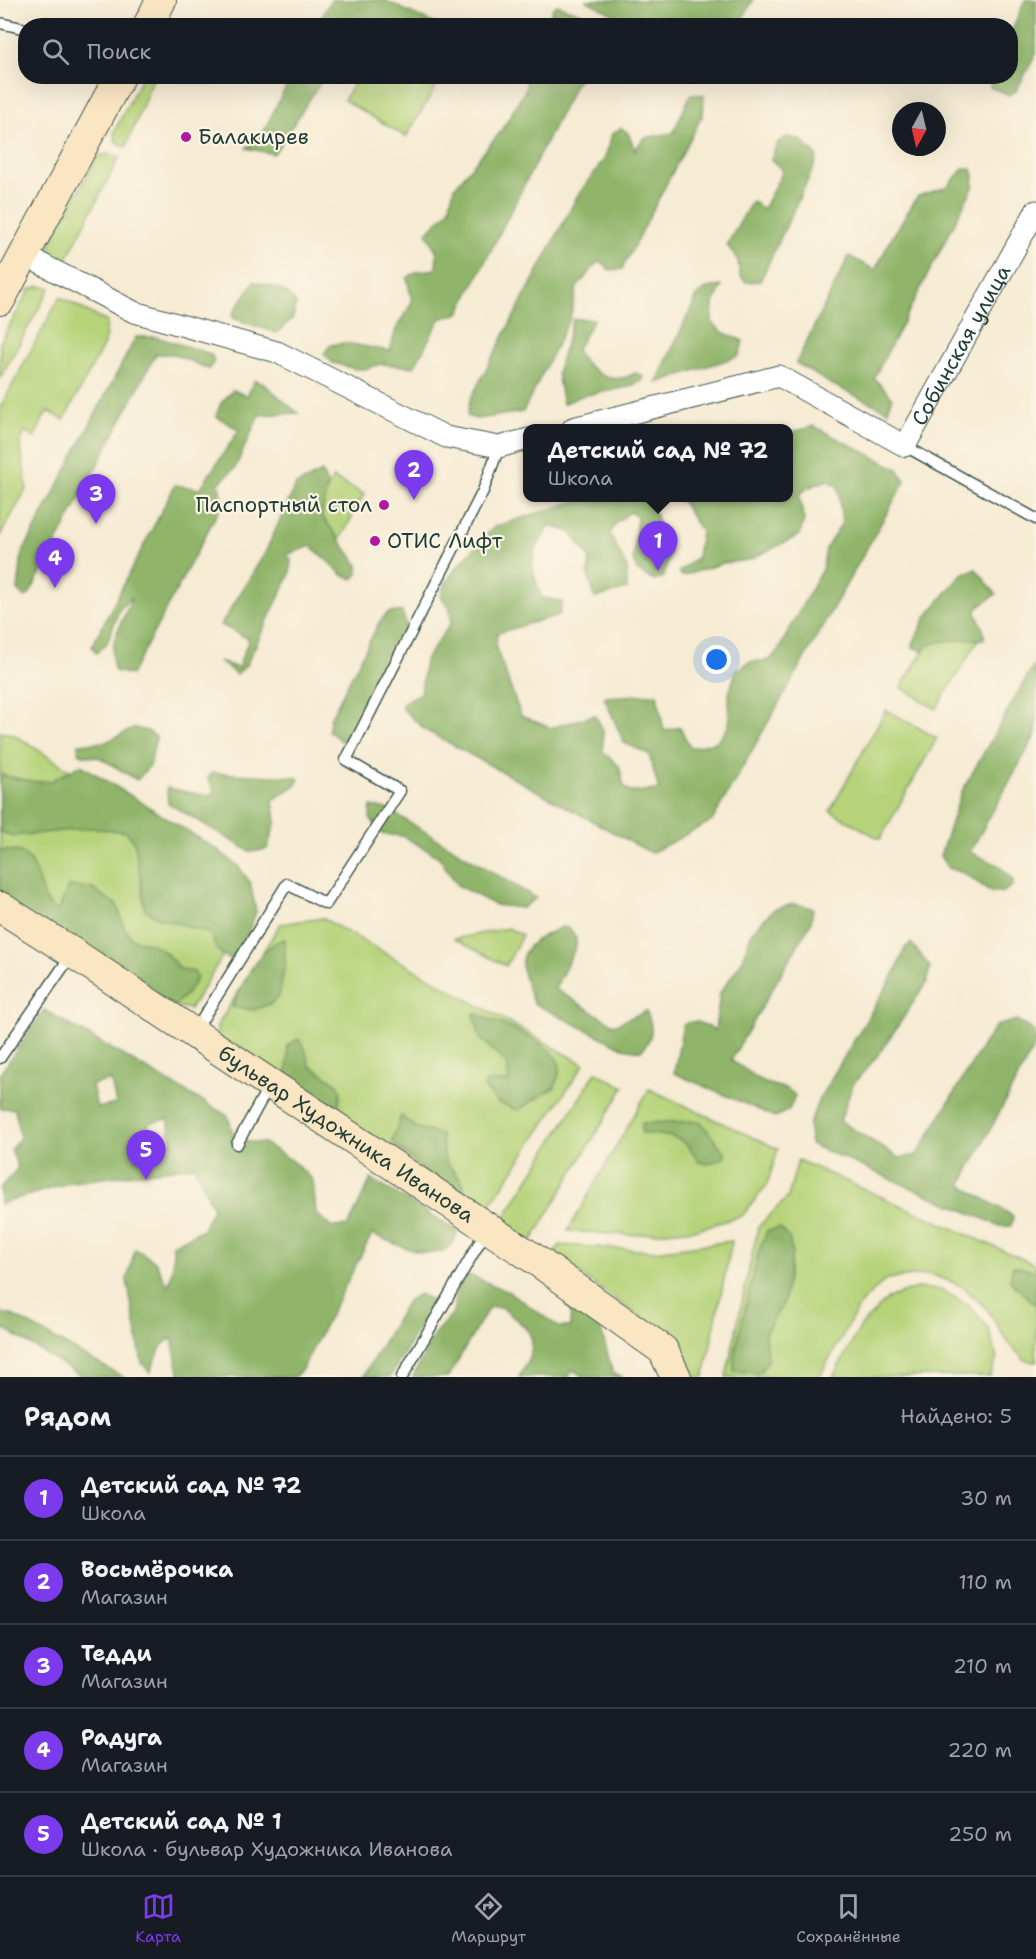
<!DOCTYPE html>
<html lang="ru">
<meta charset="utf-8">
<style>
:root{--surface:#171b24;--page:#242831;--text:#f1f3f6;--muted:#9ea1a6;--line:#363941;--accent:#7c3aed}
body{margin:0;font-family:"Shantell Sans",sans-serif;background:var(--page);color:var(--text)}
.compass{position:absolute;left:892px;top:102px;width:54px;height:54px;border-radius:50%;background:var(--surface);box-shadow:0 6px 24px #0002;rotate:188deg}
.you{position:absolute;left:717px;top:660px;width:21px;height:21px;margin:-15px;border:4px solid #fff;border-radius:50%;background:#1a73e8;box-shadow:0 0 0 9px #1a73e833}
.badge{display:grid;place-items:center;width:39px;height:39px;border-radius:50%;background:var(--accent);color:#fff;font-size:20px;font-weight:700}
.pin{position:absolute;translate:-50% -50px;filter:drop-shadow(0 2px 3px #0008)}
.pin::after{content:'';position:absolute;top:32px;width:21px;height:18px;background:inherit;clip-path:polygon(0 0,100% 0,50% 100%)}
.popup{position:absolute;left:523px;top:424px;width:270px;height:78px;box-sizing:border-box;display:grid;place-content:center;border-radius:12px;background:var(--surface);filter:drop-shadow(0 2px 4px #0005);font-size:20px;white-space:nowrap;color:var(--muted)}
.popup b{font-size:22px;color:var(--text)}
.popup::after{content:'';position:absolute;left:50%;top:100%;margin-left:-12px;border:12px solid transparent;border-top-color:var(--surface)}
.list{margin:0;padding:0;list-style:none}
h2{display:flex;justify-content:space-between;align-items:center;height:78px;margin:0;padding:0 24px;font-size:26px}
h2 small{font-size:20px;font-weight:400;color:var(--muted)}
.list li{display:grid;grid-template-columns:39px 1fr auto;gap:18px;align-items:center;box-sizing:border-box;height:84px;padding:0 24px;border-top:2px solid var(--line)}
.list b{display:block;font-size:22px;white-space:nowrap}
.list p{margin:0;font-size:20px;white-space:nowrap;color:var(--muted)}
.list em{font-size:20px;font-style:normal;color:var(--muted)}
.icon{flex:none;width:33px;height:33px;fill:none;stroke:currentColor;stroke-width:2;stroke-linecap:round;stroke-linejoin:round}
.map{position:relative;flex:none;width:1036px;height:1377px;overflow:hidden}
.search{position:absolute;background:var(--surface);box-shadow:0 6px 24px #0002;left:18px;right:18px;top:18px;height:66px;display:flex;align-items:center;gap:15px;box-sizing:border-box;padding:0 21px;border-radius:24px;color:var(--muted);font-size:22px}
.sheet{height:498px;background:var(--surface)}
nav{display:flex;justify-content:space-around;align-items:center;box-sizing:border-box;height:84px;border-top:2px solid var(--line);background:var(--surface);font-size:16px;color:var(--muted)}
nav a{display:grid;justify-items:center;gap:3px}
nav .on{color:var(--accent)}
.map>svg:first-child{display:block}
.green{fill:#b6d37a;stroke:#6a8857;stroke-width:1.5}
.forest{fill:#90b56a;stroke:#58794f;stroke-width:1.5;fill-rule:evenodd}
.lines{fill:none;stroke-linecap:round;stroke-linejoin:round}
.lane-casing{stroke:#3f574c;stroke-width:13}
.street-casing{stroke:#3f574c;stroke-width:23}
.secondary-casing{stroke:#3f574c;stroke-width:32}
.lane{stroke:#fff;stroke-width:10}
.street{stroke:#fff;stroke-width:21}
.secondary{stroke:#fbe6c4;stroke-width:30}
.poi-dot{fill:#b5179e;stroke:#fcf5e5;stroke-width:2}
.labels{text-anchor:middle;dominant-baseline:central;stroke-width:4.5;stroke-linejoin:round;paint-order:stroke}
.poi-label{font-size:21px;fill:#1f3d34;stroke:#fcf5e5;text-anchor:start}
.street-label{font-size:21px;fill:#1f3d34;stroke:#fcf5e5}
</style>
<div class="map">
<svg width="1036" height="1377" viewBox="0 0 1036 1377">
<rect width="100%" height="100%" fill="#fcf5e5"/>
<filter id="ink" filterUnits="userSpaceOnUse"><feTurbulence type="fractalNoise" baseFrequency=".0167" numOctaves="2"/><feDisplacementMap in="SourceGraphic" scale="12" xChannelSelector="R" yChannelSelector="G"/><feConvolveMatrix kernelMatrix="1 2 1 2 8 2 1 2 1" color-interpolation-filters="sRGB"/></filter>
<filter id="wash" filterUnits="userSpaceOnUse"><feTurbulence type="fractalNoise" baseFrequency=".008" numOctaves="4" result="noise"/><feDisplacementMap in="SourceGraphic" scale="24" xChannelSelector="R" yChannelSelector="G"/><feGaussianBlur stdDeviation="1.35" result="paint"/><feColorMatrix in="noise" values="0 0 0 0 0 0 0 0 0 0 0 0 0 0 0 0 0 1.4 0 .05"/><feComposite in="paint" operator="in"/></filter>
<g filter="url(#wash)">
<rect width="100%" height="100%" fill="#f6ebd3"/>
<path class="green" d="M438,76L441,78L406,137L344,100L358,77Z
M142,77H154L126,147L116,142L114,132Z
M109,154L119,158L61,270L51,265L50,243L98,156Z
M40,286L50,288L0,378V343L30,289Z
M60,297L107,322L105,342L64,420L47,411L34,438L25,431L20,444L27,488L0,536V408Z
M333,478L364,494L337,545L306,529Z
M947,613L982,634L936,709L901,687Z
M886,710L937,738L880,839L830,811Z
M0,732L13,734L221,867L246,918L190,1009L168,1005L0,898Z
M322,918L584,1064L484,1214L217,1037V1026L280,924Z
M508,928L522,935L506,966L454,939Z
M596,1072L624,1087L531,1242L501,1223Z
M649,1089L778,1149L767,1185L742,1216L697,1229L632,1235L568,1231Z
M798,1160L1036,1265V1362L1025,1360L1009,1344L987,1309L962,1286L930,1274L886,1279L861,1303L819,1377H726L758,1227L788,1197Z
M732,1241L704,1377H694L673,1340L553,1255L560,1245L655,1251Z
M916,1288L941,1290L969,1305L988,1328L997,1358L990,1376L833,1377L861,1326L887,1299Z"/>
<path class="forest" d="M331,0H384L436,25H317Z
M585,0H753L739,25H635Z
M1025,0H1036V54L1016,91L1008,95L990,87L991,77L1010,76L1011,33Z
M557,5L583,14L598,25H547L553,8Z
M291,77H324L274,154L246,148L262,134Z
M525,77H579L459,313L440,319L414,367L381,364L365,369H356L333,363L324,354L330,345L345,343L390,351L396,329L412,302L407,278L416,272L436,269L437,253L427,233L449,210L454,188L502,130L527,87Z
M691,94L704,95L703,114L622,269L609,270L604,263L598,262L577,287L570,318L523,412L476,419L467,416L470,400L577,197L605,158L612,134L621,128L628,133L635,150L644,138L673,133Z
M787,137L801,140L817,156L814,167L760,281L746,282L740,276L738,260L727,245L752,201L763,209L783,171L771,159L778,142Z
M964,168L972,169L974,175L973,187L874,378L892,397L888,411L831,384L796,363L849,256L875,270L892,237L918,196L947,187Z
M254,282C270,285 287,289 296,304L293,318L277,333L233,318V313Z
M722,286L713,304L712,322L722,332L743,341L739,356L656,383L698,294L707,288Z
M573,319H594L576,350C584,364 603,382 621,378C626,378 631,375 635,373L643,376L642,381L628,387L581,396L563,404L557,373Z
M136,337H156L211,354L214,361L209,369L174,354H156L29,595L24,597L18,590L22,554Z
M255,380L265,385L298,413L259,415L235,468L219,483L222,504L131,675L115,671C105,645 124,621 132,597L119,610L107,643L96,653L92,646L175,485L200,489L239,430L216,416L221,403L233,390L247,396Z
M813,426L898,469L905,481L712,821L651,853L425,730L401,707L404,702L421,693L425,660L451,623L450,609L441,596L444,586L456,568L494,527L586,498H659L653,509L670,552L664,577L654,581L637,570L633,560L637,517L630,512L615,524L610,534L627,568V589L595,598L588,575L590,558L570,532L550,525C528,560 529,558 541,597L562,602L559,615L497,633L496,648L521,716L551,728L595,715L603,730V752L619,766L624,787L630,792L659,790L649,754L624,743L604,697L657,694L664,731L680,727L690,748L716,742L729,726V694L736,671L749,662L770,660L779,649L823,567L826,548L842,523L838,486L828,480L807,488L799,496L804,519L800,535L749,560L723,563L682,576L679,572L697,557L701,531L680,498H789V433Z
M322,472L327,484L322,516L358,565V574L353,579L344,576L311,546L286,555L291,559L290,574L246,665L237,675L219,661L238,668L249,639L221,625L265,553L296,485Z
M976,569L996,594L976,609C975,620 985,622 984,639C968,640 931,638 922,651L913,647V644L926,617L962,574Z
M389,612H402L408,631L350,736L341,741L329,731L330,719L380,621Z
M1036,663V734L970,852L998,865L1013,880V885L1003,892H991L964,873L948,868L940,856L961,793L1032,668Z
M134,728L148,731L156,737L150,765L137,780L101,758L83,755L78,752L79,744L106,742Z
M81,765L218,850L238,866L250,882L256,912L241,951L229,959L217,950L211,936L205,932L159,918L145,910L135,844L127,832L91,828L14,836L0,832V775L36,782L51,781Z
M211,773L294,777L299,779L296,785L273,800L276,821L267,849L251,852L168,803L167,788L208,796L215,792L208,779Z
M371,806L387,809L536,898L522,908L495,905L457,885L439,857L403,836L382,834L370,818Z
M0,850C6,851 14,850 20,852C43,862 34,902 59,911L68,886L91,888L117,905L124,927L132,939L152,944L165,952L180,969L194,972L197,978L189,991L174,1006L0,900Z
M794,904L813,908L811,922L731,1060L765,1083L787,1089L795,1095L789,1110L775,1117L674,1073L683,1025C696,1018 703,1024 715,1030L720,993L742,961L752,932L774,909Z
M562,927L570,929L576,938V946L555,989L614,1025L646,1011C654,1027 653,1038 641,1051L623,1048L533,1003C530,993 520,970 522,960C525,942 547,934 562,927Z
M285,939V964L279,997L270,1004L253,1010L232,1007C244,983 257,946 285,939Z
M911,943L930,967L927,982L879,1054L853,1084L840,1121L899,1158L917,1155L984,1043L996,1026L1017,1020L1036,1033V1043L961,1185L1013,1216L1011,1226H1000L810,1144L809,1125L819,1099L896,971L905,948Z
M44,1010L228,1116L235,1141L264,1143L291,1160L313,1180L316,1213L331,1227L348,1226L371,1179L458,1231C446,1272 398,1245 372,1234L302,1369L294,1377H180L172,1338L162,1345L150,1373L142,1363L127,1280L135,1249L155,1261L168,1287L173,1266V1245L203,1229L213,1208L194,1166L72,1182L0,1204V1188L18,1168L11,1149L20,1138L15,1109L0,1108V1074ZM111,1080L116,1104L97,1108L92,1085ZM168,1119L172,1143L152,1146L148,1123Z
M474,1013C495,1022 559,1043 560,1068C560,1074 556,1081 555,1087L518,1110L498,1103L484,1087L486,1082H509L507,1064L480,1038Z
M298,1039L304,1046L310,1066L338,1084L341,1091L339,1104L315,1102L287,1080L288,1045Z
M401,1116L417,1128L441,1135L445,1161L464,1184L463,1192L436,1182L392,1141Z
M700,1121L725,1153L724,1158L708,1164L699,1162C683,1133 672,1137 642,1133V1123Z
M780,1228L789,1237L792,1254L784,1302L765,1333L767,1362L759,1373L734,1371V1355L759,1250L767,1231Z
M1013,1266L1036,1271V1305L1010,1281Z
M469,1275L509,1292L559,1327H570L571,1305L589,1311L598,1320L613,1373L623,1377H584L573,1370L569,1377H519C542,1338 534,1333 501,1307H489L448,1377H413L435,1333L453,1313L456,1289Z
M419,1294L430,1299L431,1307L390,1377H363L407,1301Z
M0,1313L12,1315L123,1377H83L0,1326Z"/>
</g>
<g filter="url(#ink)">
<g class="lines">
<g class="lane-casing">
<path id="lane" d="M0,23L26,29
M905,446L1036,519
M195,1031L287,884L326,904L400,791L346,760L483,491L499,447
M0,1058L72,954
M237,1144L270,1084
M402,1377L486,1231"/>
</g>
<g class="street-casing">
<g id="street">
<path d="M24,255L134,312L277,352L446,437L499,447L528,439"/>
<path id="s1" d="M573,428L779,376L905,446L1036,211"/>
</g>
</g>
<g class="secondary-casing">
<g id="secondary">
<path d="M148,26L161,0"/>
<path d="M0,300L120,76"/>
<path id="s2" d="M0,907L73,953L536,1260L663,1350L676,1377"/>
</g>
</g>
<use href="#lane" class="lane"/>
<use href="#street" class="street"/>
<use href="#secondary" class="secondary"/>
</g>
</g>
<g class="poi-dot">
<circle cx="186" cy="137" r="6"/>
<circle cx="384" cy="505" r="6"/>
<circle cx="375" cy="541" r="6"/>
</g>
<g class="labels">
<g class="poi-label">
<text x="198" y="137">Балакирев</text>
<text x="372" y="505" text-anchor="end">Паспортный стол</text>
<text x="387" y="541">ОТИС Лифт</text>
</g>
<g class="street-label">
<text stroke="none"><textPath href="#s1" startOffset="472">Собинская улица</textPath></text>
<text stroke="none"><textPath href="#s2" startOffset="414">бульвар Художника Иванова</textPath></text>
</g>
</g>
</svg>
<svg class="compass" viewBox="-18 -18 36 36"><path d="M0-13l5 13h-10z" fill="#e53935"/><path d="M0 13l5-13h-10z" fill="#9ea1a6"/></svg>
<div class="you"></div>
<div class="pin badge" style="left:658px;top:571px">1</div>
<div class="popup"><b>Детский сад № 72</b>Школа</div>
<div class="pin badge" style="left:414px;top:500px">2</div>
<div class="pin badge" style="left:96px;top:524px">3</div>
<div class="pin badge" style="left:55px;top:588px">4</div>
<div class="pin badge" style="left:146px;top:1180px">5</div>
<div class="search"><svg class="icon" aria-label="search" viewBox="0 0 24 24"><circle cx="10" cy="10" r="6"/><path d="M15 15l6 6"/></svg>Поиск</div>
</div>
<section class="sheet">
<h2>Рядом<small>Найдено: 5</small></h2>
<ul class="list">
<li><span class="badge">1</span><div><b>Детский сад № 72</b><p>Школа</p></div><em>30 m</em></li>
<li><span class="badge">2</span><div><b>Восьмёрочка</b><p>Магазин</p></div><em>110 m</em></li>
<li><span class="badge">3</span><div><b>Тедди</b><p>Магазин</p></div><em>210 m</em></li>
<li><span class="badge">4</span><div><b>Радуга</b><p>Магазин</p></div><em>220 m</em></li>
<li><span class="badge">5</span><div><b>Детский сад № 1</b><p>Школа · бульвар Художника Иванова</p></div><em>250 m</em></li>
</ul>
</section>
<nav>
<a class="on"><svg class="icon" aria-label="map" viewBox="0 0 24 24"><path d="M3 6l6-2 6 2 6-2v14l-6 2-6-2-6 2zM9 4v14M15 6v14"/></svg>Карта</a>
<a><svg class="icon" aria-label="directions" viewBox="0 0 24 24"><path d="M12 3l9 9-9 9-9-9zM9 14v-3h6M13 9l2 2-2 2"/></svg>Маршрут</a>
<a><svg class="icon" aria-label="saved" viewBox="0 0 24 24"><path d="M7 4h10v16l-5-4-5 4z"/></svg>Сохранённые</a>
</nav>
